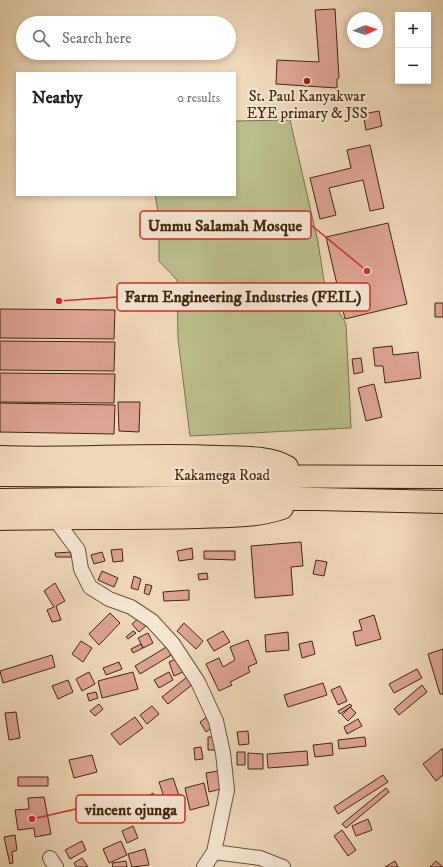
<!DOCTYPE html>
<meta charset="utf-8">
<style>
:root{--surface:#fff;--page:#f2f2f2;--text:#202124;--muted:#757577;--line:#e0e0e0}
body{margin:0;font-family:"IM FELL DW Pica",serif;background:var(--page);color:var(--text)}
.controls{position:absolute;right:12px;top:12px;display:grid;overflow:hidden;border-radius:0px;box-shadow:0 2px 6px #0003}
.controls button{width:36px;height:36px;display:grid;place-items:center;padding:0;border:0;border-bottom:1px solid var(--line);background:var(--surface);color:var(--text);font:20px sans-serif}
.compass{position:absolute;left:347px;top:12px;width:36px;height:36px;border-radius:50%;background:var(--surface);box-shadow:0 2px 6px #0003;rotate:87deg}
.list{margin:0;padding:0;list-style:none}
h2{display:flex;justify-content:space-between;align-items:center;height:52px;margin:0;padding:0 16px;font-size:17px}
h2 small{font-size:13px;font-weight:400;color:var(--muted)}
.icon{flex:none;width:22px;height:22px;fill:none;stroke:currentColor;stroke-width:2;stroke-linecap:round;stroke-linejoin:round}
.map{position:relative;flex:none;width:443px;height:867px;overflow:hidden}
.search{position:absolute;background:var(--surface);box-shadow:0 2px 6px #0003;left:16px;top:16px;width:220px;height:44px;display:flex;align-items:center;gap:10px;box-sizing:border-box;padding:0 14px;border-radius:22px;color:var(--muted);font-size:15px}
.panel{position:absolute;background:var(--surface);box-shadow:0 2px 6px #0003;left:16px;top:72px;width:220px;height:124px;border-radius:0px}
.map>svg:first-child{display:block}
.green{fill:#bbbe8d;stroke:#7e724c}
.building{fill:#dda491;stroke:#41260c}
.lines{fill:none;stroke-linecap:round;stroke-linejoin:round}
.minor-casing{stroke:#6c5237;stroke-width:16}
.trunk-casing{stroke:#41260c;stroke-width:24}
.minor{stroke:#f5e6d1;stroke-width:14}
.trunk{stroke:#efd8b8;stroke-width:22}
.poi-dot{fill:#8f2418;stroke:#f5e6d1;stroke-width:1.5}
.labels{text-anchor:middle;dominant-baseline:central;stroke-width:4;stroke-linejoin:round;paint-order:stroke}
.poi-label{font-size:15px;fill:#41260c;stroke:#f5e6d1}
.street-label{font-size:15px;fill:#41260c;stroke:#f5e6d1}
.leader{fill:none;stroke:#d62828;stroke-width:1.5}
.callout-dot{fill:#d62828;stroke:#f5e6d1;stroke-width:1.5}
.callout{fill:#f5e6d1;stroke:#d62828;stroke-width:1.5}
.callout-label{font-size:16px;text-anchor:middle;font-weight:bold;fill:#41260c}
</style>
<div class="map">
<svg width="443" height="867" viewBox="0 0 443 867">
<rect width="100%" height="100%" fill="#efd8b8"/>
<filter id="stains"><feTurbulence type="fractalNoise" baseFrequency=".005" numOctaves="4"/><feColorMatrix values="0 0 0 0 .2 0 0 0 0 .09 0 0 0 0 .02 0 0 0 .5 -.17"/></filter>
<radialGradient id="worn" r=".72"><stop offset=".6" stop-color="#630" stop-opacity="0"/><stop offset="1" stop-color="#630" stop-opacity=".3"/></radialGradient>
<path class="green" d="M290,120L318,242L325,287L346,324L351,428L190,436L178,339L177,280L159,261V217L155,195H235V121Z"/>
<path class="building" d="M335,9L339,78L337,79V88L276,84L277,60L319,62L315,10Z
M379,111L382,126L366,130L363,114Z
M370,145L384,208L370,211L363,180L329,188L336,215L320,219L310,178L351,168L347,150Z
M388,223L407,304L345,319L326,237Z
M435,303H443V317H435Z
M0,309L115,310L114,339L0,338Z
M0,341L115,342L114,371L0,370Z
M392,346L393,355L418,352L421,378L385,383L383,366H375L373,348Z
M361,358L363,372L354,374L352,359Z
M0,373L115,374L114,403L0,402Z
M374,384L382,417L366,421L358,388Z
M118,402H140L139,432L119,431Z
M0,403L115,405L114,434L0,432Z
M301,542L303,566L291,567L293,595L255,598L251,546Z
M192,548L193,559L179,561L177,551Z
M122,549L123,561L113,562L111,550Z
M204,551H235V560L204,559Z
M71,552V557H56L55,553Z
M102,552L105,561L94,564L91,555Z
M316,560L327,562L324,576L313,574Z
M102,571L118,578L114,587L98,580Z
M207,573L208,579L199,580L198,574Z
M134,576L141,579L138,590L131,588Z
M55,583L65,601L56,606L61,620L52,622L47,610L54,607L44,591Z
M146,584L152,586L149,595L144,593Z
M189,590V600L164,601L163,592Z
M110,613L120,623L99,645L89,634Z
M374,615L381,639L356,646L353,632L362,630L359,620Z
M140,617L147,625L139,632L132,624Z
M184,623L203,641L196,649L177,631Z
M133,631L136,633L128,639L126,637Z
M223,631L230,642L214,651L207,640Z
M288,632L289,650L266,652L265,635Z
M148,633L153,643L143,648L138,638Z
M248,640L257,663L248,667L250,672L230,682L232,685L219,691L206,664L219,658L223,667L235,660L230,647Z
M81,641L92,648L83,662L72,654Z
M312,641L315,654L302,658L299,644Z
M141,644L143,648L133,653L131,649Z
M168,646L173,654L140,674L135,666Z
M443,649V694H440L428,654Z
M52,655L55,667L3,683L0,671Z
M178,658L183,672L174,676L169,662Z
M119,662L122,669L106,675L103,668Z
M417,669L422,678L394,693L389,684Z
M89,672L95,684L82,691L76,679Z
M133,672L138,689L102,698L98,681Z
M169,672L173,680L159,688L154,680Z
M187,677L193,684L168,704L162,697Z
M68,680L73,692L58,699L52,686Z
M323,683L327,695L288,707L284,695Z
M422,685L427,692L399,715L394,709Z
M340,686L347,701L338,705L331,690Z
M96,692L98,698L89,701L87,694Z
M99,704L103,709L95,716L90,711Z
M350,704L352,706L340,714L338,711Z
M152,706L159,714L147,724L140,715Z
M350,707L356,713L348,721L342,715Z
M16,712L20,738L9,740L5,713Z
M135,717L143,728L120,745L111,734Z
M207,717L213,727L206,732L200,722Z
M358,719L362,726L347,734L344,727Z
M248,731L249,744L239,745L237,732Z
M208,737H216L217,750H208Z
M365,737L366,746L339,749L338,740Z
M332,743L333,755L315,757L313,745Z
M201,747L203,759L195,760L194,748Z
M443,748V775L436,781L423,764Z
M307,751L308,765L268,768L267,754Z
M237,752H245V765H237Z
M248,753L263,754V769H248Z
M92,755L97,772L74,778L69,760Z
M218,771L221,789L209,792L206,773Z
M383,775L388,782L338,814L334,807Z
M18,777H48V786H18Z
M173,778L184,810L170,815L159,782Z
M204,783L209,805L190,810L185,788Z
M386,788L389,792L346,828L342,824Z
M153,793L161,809L148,815L141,800Z
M44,797L51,834L35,837L34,828L18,830L15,810L29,809L28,798Z
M368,819L372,830L356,836L352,826Z
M133,826L138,838L127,843L122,831Z
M342,830L356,850L348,856L334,836Z
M15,835L17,850L12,852L13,863L10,864L4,837Z
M82,841L86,850L70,859L65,850Z
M121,841L127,855L109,863L103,849Z
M145,849L149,865L132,867L128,854Z
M82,858L88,867H76L74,863Z
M126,861L127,867H113L112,863Z
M395,861L398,867H385Z
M436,861L443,867H430Z"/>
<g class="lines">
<g class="minor-casing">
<path id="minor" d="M54,518L78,550L81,569L90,587L109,599L131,607L152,621L173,644L198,682L216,721L223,753L227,790L214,852L204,867
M214,852L260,858L283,867
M50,858L56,867"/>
</g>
<g class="trunk-casing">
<path id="trunk" d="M0,457C73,460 146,453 219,457C240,458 268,456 287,467
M0,475L443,477
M0,500L235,497L443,502
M0,519C66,517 132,519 198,517C225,516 256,517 282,508"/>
</g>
<use href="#minor" class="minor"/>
<use href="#trunk" class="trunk"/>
</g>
<circle class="poi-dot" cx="307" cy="81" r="4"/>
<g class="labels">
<g class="poi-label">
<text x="307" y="96">St. Paul Kanyakwar<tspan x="307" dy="17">EYE primary &amp; JSS</tspan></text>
</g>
<g class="street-label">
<text x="222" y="475">Kakamega Road</text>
</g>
</g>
<path class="leader" d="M367 271L311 225M59 301L117 297M32 819L76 809"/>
<g class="callout-dot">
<circle cx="367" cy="271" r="4"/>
<circle cx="59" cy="301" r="4"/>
<circle cx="32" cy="819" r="4"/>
</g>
<g class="callout">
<rect x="140" y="211" width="171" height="28" rx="4"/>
<rect x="117" y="283" width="253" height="28" rx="4"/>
<rect x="76" y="795" width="109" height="28" rx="4"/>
</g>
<g class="callout-label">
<text x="225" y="231">Ummu Salamah Mosque</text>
<text x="243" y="302">Farm Engineering Industries (FEIL)</text>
<text x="131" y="815">vincent ojunga</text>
</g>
<rect width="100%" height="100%" filter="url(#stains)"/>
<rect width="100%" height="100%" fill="url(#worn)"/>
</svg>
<div class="controls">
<button>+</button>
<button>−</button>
</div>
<svg class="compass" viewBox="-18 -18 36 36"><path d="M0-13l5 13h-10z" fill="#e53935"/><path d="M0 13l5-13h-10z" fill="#757577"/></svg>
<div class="search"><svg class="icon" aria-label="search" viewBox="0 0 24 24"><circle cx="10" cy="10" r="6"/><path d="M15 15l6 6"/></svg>Search here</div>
<section class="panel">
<h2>Nearby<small>0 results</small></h2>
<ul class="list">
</ul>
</section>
</div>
